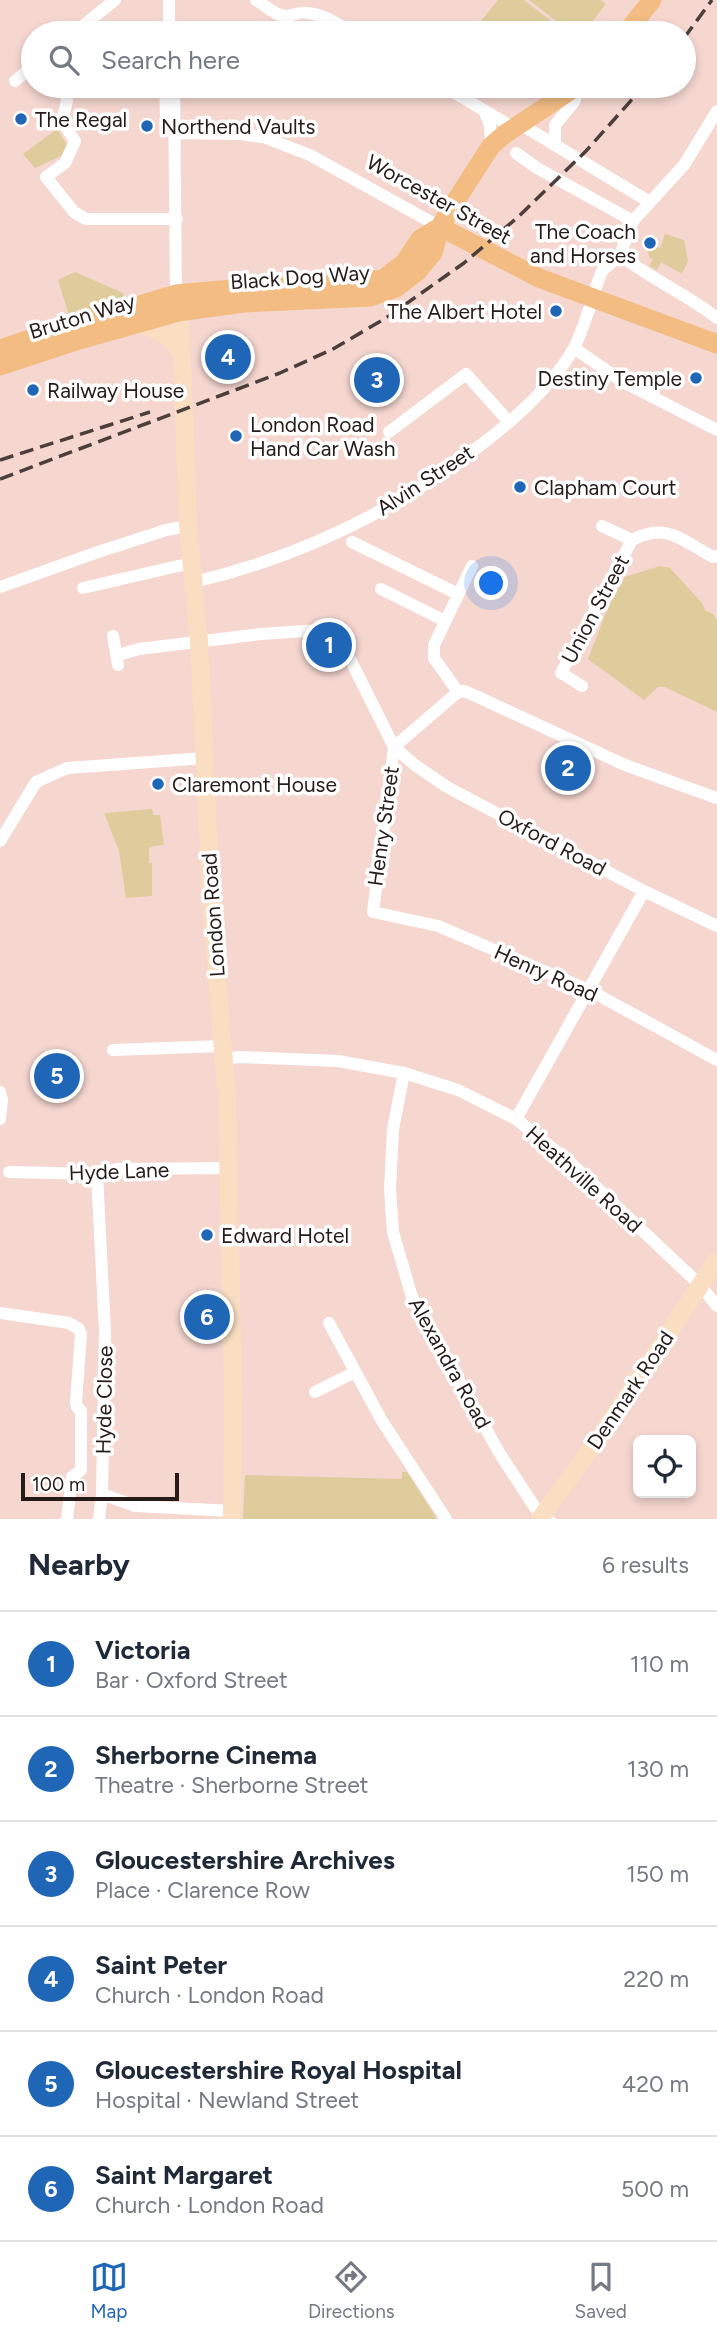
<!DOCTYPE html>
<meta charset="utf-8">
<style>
:root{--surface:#fff;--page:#f2f2f3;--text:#1f2937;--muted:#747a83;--line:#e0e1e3;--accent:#2066b7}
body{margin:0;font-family:Figtree,sans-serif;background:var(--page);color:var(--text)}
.controls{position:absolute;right:21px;bottom:21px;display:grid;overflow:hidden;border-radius:10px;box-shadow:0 4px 10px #0003}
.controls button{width:63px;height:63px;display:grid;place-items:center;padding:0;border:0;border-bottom:2px solid var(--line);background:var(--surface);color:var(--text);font:35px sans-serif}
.scale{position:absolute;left:21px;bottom:18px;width:158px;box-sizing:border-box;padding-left:7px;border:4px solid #251b19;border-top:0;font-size:19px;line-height:24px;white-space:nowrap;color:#251b19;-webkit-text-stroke:5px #fff;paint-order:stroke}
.you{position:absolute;left:492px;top:584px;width:24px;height:24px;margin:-18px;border:5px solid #fff;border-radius:50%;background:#1a73e8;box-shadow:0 0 0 10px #1a73e833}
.badge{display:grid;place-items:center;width:46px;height:46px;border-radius:50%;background:var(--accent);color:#fff;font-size:23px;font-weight:700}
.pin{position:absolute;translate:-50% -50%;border:4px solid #fff;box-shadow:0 2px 7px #0006}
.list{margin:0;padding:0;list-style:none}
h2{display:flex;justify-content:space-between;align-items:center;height:91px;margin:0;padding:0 28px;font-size:30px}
h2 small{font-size:23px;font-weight:400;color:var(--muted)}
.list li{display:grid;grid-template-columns:46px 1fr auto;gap:21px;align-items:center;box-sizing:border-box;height:105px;padding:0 28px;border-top:2px solid var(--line)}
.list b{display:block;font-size:26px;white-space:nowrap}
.list p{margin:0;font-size:23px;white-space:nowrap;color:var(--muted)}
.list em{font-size:23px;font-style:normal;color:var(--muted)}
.icon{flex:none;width:38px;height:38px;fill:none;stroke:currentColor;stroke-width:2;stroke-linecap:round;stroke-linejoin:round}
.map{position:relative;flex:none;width:717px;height:1519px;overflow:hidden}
.search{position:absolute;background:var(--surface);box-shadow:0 4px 10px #0003;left:21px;right:21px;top:21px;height:77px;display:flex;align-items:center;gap:18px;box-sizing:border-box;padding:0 24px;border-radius:38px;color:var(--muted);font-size:26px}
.sheet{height:721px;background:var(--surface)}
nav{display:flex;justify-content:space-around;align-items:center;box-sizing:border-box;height:98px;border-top:2px solid var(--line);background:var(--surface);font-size:19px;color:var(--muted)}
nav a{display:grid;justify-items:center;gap:4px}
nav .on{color:var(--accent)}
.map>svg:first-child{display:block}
.green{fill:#decc9d}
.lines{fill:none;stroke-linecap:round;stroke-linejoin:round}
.street{stroke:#fff;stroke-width:12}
.secondary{stroke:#f9dec1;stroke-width:18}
.primary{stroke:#f2bc83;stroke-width:19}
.rail{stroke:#4b3e3b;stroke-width:3.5;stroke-dasharray:14 7;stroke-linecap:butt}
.poi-dot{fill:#2066b7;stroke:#fff;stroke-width:2.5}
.labels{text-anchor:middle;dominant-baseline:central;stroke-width:7;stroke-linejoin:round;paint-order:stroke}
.poi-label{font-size:21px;fill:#251b19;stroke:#fff;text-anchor:start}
.street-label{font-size:21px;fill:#251b19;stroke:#fff}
</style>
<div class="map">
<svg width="717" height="1519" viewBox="0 0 717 1519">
<rect width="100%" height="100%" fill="#f5d7d0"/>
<path class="green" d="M498,0H524L567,33H497L481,21Z
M529,0H601L606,4L583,33H572Z
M57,129L67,145L65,154L35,168L23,154Z
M665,234L684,240L688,261L682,274L661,262L657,270L649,266L653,259L649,258L648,249H654L655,246L660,248Z
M75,272L123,293L126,308L72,325L58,280Z
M660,566L670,568L702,603L705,610L713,614L717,620V712L665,687H658L644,700L588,659L607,610L625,577Z
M152,809L153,815H160L164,845L149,847V863H152V896L126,898L119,851L104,813Z
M402,1472H407L437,1519H243L245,1475L402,1479Z"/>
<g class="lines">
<path class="street" d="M256,0C265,5 275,16 286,16C293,16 300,11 308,13C326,15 338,25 354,33
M74,33L115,0
M169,33V0
M15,81L33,66
M64,86L67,101L62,121L75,141L65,163L46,177L74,212L86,219H177
M165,86L166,116L173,133
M174,86L176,294
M320,86L327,90
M443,86L514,128
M484,110L490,125L491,146
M520,124L648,201
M174,133L239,134L263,137L310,155L440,227
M555,144V125L574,102L580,86
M516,153L537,168L633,221
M620,255C651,279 686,294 717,318
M592,298L602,271L620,255L633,221L684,165L717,111
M574,348L623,382L717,430
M389,432L466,374L509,422
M602,526L632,540
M352,542L458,594
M472,566L434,645V658L458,692L464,691L478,697L625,765L717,798
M194,582C301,557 400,508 486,441C517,417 554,383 574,348C582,333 587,314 593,298
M0,587L98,552L166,530L188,526
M83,588L191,563
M381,589L445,621
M113,636L118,665
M118,655L139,649L261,634L335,629L394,747L415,765L447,787L644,891L717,926
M582,686L561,673L632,540C667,522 681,540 713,557L717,556
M394,747L373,912L438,926L589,990L717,1060
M394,747L458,692
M0,841L36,782L67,768L205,758
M113,1050L222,1046
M223,1059L240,1057L338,1061L404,1073L458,1090L516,1119L572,1164L700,1285L717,1306
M404,1073L393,1129L390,1189L393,1232L412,1297L500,1454L536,1509L549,1519
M0,1092L2,1100L0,1119
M516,1119L644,891
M9,1172L97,1174L117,1169L229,1168
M97,1174L105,1332L102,1494L99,1519
M0,1313L69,1323L79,1329L81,1334L76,1402L77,1407L81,1411V1470L72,1477L67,1519
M329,1323L382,1421L446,1519
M315,1392L355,1372
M102,1494L135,1506L232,1511"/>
<path class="secondary" d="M177,301L181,335L188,526L199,641L212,915L227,1098L233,1393L232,1519
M135,323C158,331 169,331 181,354
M540,1519L602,1433L717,1260"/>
<path class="primary" d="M626,33L652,0
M440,227L539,278L717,344
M0,349L72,325L176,294L244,288L351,284L383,279L404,263L420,239L440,227
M0,366L79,340L178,312L244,303L370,297L396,288L417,272L433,253L440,227L451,208L491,146L505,134L577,86"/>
<path class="rail" d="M684,38L712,0
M0,460L150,412
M0,479L280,373L333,349L386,318L464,263L518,217L586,151L644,86"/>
</g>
<g class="poi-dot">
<circle cx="21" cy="119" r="7"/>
<circle cx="147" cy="126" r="7"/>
<circle cx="650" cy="243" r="7"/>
<circle cx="556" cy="311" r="7"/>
<circle cx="696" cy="378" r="7"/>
<circle cx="33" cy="390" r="7"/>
<circle cx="236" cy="436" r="7"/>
<circle cx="520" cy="487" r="7"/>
<circle cx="158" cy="784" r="7"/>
<circle cx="207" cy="1235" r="7"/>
</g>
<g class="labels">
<g class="poi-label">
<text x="35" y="119">The Regal</text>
<text x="161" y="126">Northend Vaults</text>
<text x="636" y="231" text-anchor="end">The Coach<tspan x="636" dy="24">and Horses</tspan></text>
<text x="542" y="311" text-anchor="end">The Albert Hotel</text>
<text x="682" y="378" text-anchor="end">Destiny Temple</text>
<text x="47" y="390">Railway House</text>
<text x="250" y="424">London Road<tspan x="250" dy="24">Hand Car Wash</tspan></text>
<text x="534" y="487">Clapham Court</text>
<text x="172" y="784">Claremont House</text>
<text x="221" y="1235">Edward Hotel</text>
</g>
<g class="street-label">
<text transform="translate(439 199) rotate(29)">Worcester Street</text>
<text transform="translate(300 277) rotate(-4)">Black Dog Way</text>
<text transform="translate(82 316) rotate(-17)">Bruton Way</text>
<text transform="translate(425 480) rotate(-33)">Alvin Street</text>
<text transform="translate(595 609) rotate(-62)">Union Street</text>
<text transform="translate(383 826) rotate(-82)">Henry Street</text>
<text transform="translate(552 842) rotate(28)">Oxford Road</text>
<text transform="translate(213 915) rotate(-94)">London Road</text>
<text transform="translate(546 973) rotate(24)">Henry Road</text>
<text transform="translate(119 1171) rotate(-2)">Hyde Lane</text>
<text transform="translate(584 1179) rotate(42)">Heathville Road</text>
<text transform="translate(450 1363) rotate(61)">Alexandra Road</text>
<text transform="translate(630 1390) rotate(-56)">Denmark Road</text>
<text transform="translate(104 1400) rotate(-89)">Hyde Close</text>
</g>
</g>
</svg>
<div class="controls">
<button><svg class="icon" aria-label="locate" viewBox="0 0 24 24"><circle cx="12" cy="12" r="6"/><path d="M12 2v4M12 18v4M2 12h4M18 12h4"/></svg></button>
</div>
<div class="scale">100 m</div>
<div class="you"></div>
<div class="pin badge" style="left:329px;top:645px">1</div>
<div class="pin badge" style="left:568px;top:768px">2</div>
<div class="pin badge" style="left:377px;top:380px">3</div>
<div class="pin badge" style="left:228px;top:357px">4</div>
<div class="pin badge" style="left:57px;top:1076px">5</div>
<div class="pin badge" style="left:207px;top:1317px">6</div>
<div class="search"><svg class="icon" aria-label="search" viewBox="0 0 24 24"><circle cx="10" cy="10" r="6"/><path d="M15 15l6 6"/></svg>Search here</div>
</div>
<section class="sheet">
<h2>Nearby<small>6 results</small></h2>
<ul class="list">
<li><span class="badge">1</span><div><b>Victoria</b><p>Bar · Oxford Street</p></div><em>110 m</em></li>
<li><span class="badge">2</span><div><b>Sherborne Cinema</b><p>Theatre · Sherborne Street</p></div><em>130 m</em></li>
<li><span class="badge">3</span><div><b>Gloucestershire Archives</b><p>Place · Clarence Row</p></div><em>150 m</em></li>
<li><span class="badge">4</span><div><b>Saint Peter</b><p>Church · London Road</p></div><em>220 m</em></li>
<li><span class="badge">5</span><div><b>Gloucestershire Royal Hospital</b><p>Hospital · Newland Street</p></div><em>420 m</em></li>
<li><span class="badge">6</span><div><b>Saint Margaret</b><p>Church · London Road</p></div><em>500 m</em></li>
</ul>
</section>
<nav>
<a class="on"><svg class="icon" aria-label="map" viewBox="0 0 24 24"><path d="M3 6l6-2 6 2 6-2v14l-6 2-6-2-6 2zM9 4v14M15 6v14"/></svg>Map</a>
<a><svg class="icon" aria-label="directions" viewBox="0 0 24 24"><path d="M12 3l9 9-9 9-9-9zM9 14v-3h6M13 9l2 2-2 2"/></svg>Directions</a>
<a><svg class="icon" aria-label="saved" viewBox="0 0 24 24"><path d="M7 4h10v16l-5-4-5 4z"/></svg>Saved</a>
</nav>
